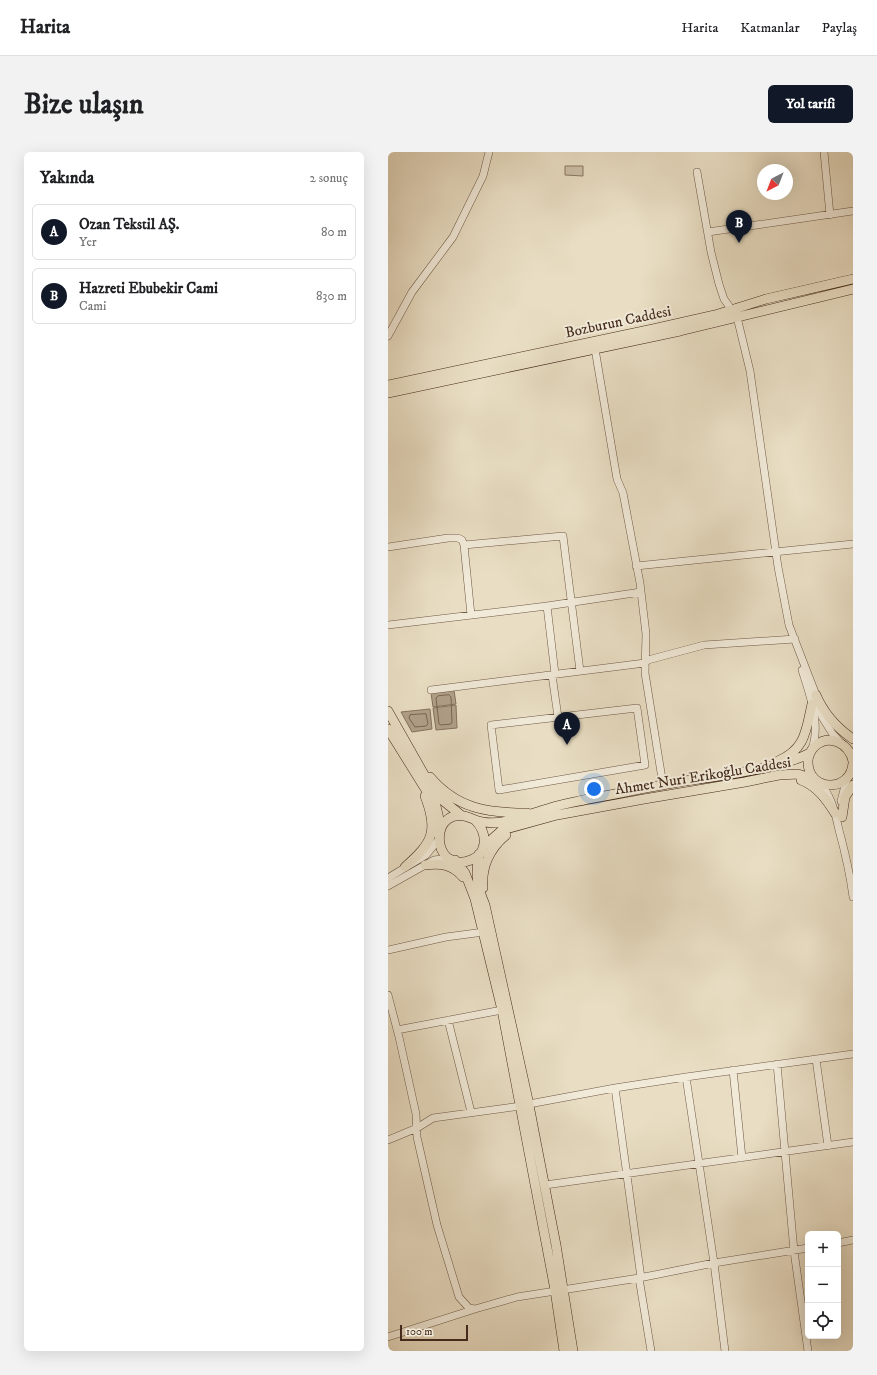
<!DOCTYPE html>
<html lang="tr">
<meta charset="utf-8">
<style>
:root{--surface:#fff;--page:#f2f2f2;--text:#202124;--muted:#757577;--line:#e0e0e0;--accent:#111827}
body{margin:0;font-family:"IM FELL DW Pica",serif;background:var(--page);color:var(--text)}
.controls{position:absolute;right:12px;bottom:12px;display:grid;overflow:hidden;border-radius:6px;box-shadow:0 4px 16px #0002}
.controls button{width:36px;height:36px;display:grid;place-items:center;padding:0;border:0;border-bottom:1px solid var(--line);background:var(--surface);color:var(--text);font:20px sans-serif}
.compass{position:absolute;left:369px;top:12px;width:36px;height:36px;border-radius:50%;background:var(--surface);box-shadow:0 4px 16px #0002;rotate:222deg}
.scale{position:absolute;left:12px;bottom:10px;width:68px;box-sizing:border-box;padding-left:4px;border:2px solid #452b1c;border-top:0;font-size:11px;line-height:14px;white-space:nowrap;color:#452b1c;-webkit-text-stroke:3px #f1ead9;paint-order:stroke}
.you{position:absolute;left:206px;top:637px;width:14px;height:14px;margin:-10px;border:3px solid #fff;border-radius:50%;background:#1a73e8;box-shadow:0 0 0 6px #1a73e833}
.badge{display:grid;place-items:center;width:26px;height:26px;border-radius:50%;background:var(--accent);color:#fff;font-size:13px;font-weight:700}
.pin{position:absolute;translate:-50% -33px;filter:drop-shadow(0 1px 2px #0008)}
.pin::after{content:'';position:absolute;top:21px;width:14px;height:12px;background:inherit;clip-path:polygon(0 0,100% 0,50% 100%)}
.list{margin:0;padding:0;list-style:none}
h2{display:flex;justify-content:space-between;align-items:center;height:52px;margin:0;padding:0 16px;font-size:17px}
h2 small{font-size:13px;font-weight:400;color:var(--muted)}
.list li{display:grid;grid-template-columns:26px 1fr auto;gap:12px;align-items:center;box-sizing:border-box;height:56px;margin:0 8px 8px;padding:0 8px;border:1px solid var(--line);border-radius:6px}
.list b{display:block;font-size:15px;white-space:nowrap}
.list p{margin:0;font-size:13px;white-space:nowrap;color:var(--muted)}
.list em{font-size:13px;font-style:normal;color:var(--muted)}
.icon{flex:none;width:22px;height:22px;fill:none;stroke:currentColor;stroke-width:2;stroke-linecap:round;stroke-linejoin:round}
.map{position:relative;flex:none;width:465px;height:1199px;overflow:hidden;border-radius:6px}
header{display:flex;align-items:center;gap:24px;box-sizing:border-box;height:56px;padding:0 20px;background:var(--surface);border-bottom:1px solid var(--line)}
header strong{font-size:19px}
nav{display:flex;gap:22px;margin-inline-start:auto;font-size:14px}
.intro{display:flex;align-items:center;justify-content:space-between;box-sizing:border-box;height:96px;padding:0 24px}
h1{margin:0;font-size:28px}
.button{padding:10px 18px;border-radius:6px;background:var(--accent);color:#fff;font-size:14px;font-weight:700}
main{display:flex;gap:24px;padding:0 24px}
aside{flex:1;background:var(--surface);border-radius:6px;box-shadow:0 4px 16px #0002}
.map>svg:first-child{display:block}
.green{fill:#cdc0a7;stroke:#897662}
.water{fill:#b1a18b;stroke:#86725f}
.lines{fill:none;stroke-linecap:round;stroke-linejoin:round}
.shore{stroke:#7b6654;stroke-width:1}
.minor-casing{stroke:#6e5846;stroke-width:8}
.major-casing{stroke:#452b1c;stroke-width:10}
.minor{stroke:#f1ead9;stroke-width:7}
.major{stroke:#e9dec4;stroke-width:9}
.labels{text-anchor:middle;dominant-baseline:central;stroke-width:4;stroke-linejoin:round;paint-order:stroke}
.street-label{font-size:15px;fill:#452b1c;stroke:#f1ead9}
</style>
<header>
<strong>Harita</strong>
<nav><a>Harita</a><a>Katmanlar</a><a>Paylaş</a></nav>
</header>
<div class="intro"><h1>Bize ulaşın</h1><a class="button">Yol tarifi</a></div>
<main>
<aside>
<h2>Yakında<small>2 sonuç</small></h2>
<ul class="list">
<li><span class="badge">A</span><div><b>Ozan Tekstil AŞ.</b><p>Yer</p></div><em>80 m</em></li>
<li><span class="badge">B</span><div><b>Hazreti Ebubekir Cami</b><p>Cami</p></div><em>830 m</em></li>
</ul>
</aside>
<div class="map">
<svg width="465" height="1199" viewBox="0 0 465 1199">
<rect width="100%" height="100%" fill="#e9dec4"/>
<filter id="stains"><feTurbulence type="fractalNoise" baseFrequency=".005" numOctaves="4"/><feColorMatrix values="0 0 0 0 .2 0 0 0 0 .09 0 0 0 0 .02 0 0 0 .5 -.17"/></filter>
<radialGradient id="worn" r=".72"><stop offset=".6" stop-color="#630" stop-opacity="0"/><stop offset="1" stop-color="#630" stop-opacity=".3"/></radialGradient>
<path class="green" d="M177,14H195V24L177,23Z"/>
<path class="water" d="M66,538L68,552L45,555L43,541Z
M68,553L69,576L48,578L45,556Z
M42,557L44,577L24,580L13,560Z"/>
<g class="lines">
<path class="shore" d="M61,543L63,545L64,571L63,572L53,573L51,572L48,546L50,544Z
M38,562L40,572L38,574L27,575L21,566L22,563Z"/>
<g class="minor-casing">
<path id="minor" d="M436,0L442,63
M309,20L323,100L331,132L336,147L349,165L362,219L390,415L401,473L428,543L434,565L444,581L453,591
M320,80L465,59
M0,184L24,140L65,85L95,24L101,0
M207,197L229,327L235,341L252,431L258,482L257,521L275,633
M76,393L175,384L192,519
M0,395L60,386H70L74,388L76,393L83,463
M248,414L465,392
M159,454L253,440
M0,473L159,454L167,522
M414,518C422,544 433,571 424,597
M164,523L170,565
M43,538L257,511L260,508L316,493L407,487
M249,556L257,613L111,638L103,573Z
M431,630C444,644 447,661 451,678C457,700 462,722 465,745
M453,649L459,626
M0,726L38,703L51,687
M0,734L46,708L62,706
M0,798L58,785L96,780
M0,843L11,885L28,962L29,985L49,1073L71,1145L81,1156L87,1157L129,1145L251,1126L326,1111L420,1096
M60,868L83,960
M9,878L114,858
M428,907L440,994
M389,912L406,1099L420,1199
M345,918L354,1006
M298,925L326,1111L337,1199
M227,936L253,1126
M141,952L227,936L298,925L465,902
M0,988L29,976L45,966L133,954
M157,1033L465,990
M450,1091L465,1088
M251,1126L263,1199
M0,1185L87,1157"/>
</g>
<g class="major-casing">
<path id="major" d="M0,233L265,177L327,163L378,147L465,127
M0,241L292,179L465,137
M428,543C436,562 449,576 465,587
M0,559L47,642L74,664
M0,577L48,654L51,667L52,678
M390,609C418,597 418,578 424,552
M465,609C461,592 442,581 427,594C423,598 420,604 420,610C420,640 463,641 465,611
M42,625C69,657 100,661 139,661
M413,628C430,635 438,647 447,661
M454,665L457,645L465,633
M87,668C99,680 101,701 83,708C41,724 40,647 85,667C110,678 138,662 162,656C174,652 187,650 200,647C235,641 269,633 304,628C332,624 360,620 388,613C400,610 411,607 422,601
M95,695L113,679L118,677L169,663L256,647L357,630L391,623L410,622L428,628
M91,702C87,723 89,734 97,753L140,948L168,1093L185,1199
M67,708L77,721L87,747L114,858L167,1138L176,1199
M37,713C52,711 64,712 75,725
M17,715C44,691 51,680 37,644
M95,736C93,715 102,696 118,683"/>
</g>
<use href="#minor" class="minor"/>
<use href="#major" class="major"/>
</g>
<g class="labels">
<g class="street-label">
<text transform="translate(230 170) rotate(-12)">Bozburun Caddesi</text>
<text transform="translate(315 624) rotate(-9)">Ahmet Nuri Erikoğlu Caddesi</text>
</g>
</g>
<rect width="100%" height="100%" filter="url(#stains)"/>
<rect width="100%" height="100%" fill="url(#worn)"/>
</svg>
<div class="controls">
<button>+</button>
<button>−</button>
<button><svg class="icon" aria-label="locate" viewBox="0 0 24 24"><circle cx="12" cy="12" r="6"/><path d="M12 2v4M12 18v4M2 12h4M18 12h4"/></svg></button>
</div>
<svg class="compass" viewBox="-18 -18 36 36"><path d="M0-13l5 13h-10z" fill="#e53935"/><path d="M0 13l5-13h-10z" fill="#757577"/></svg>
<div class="scale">100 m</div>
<div class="you"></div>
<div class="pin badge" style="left:179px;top:593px">A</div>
<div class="pin badge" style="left:351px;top:91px">B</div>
</div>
</main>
